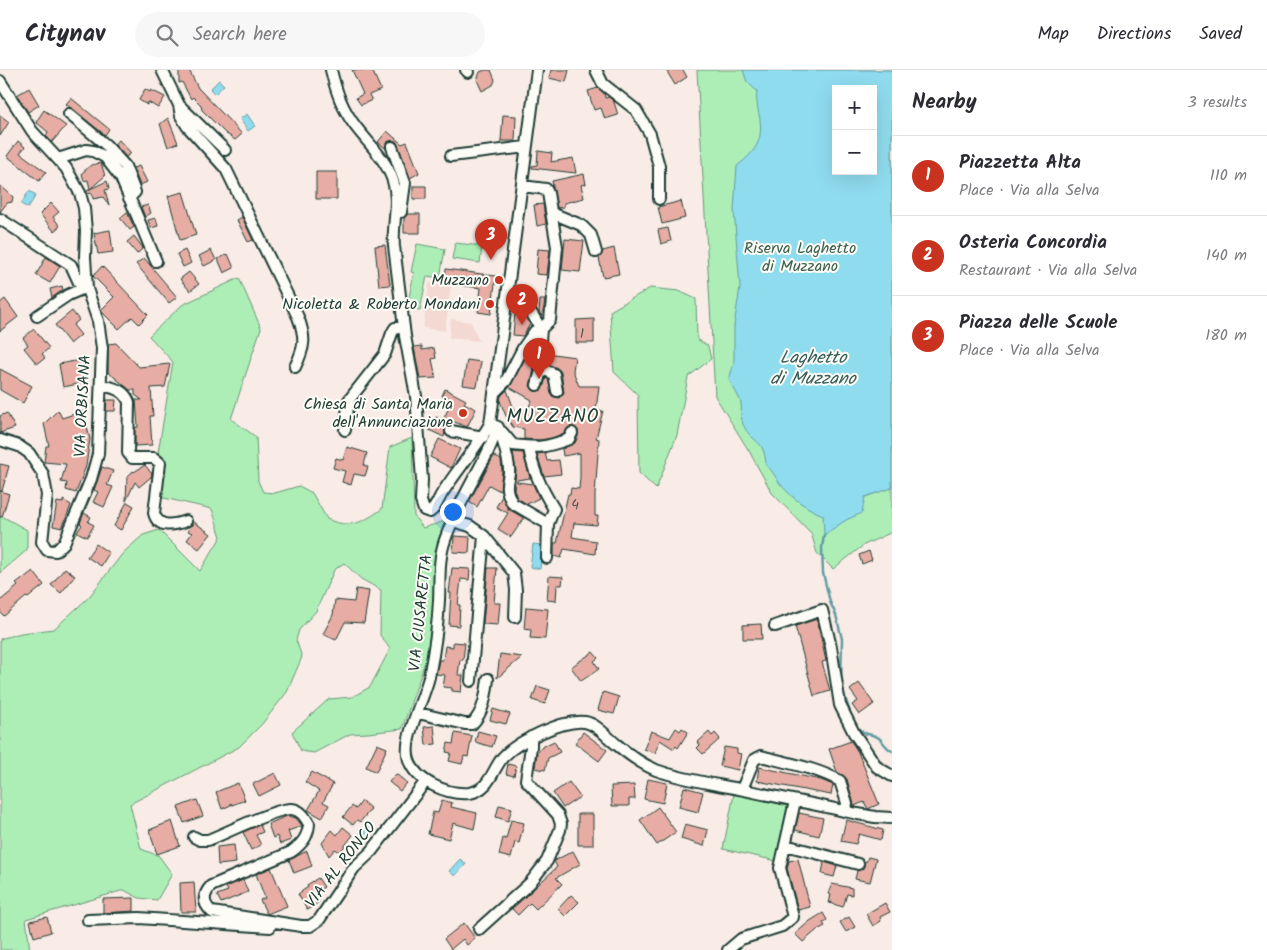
<!DOCTYPE html>
<meta charset="utf-8">
<style>
:root{--surface:#fff;--page:#f7f7f7;--text:#2b2b33;--muted:#7c7c81;--line:#e1e1e2;--accent:#c8321e}
body{margin:0;font-family:Kalam,sans-serif;background:var(--page);color:var(--text)}
.controls{position:absolute;right:15px;top:15px;display:grid;overflow:hidden;border-radius:0px;box-shadow:0 5px 20px #0002}
.controls button{width:45px;height:45px;display:grid;place-items:center;padding:0;border:0;border-bottom:1px solid var(--line);background:var(--surface);color:var(--text);font:25px sans-serif}
.you{position:absolute;left:452px;top:441px;width:18px;height:18px;margin:-12px;border:4px solid #fff;border-radius:50%;background:#1a73e8;box-shadow:0 0 0 8px #1a73e833}
.badge{display:grid;place-items:center;width:32px;height:32px;border-radius:50%;background:var(--accent);color:#fff;font-size:16px;font-weight:700}
.pin{position:absolute;translate:-50% -41px;filter:drop-shadow(0 1px 2px #0008)}
.pin::after{content:'';position:absolute;top:26px;width:18px;height:15px;background:inherit;clip-path:polygon(0 0,100% 0,50% 100%)}
.list{margin:0;padding:0;list-style:none}
h2{display:flex;justify-content:space-between;align-items:center;height:65px;margin:0;padding:0 20px;font-size:21px}
h2 small{font-size:16px;font-weight:400;color:var(--muted)}
.list li{display:grid;grid-template-columns:32px 1fr auto;gap:15px;align-items:center;box-sizing:border-box;height:80px;padding:0 20px;border-top:1px solid var(--line)}
.list b{display:block;font-size:19px;white-space:nowrap}
.list p{margin:0;font-size:16px;white-space:nowrap;color:var(--muted)}
.list em{font-size:16px;font-style:normal;color:var(--muted)}
.icon{flex:none;width:28px;height:28px;fill:none;stroke:currentColor;stroke-width:2;stroke-linecap:round;stroke-linejoin:round}
.map{position:relative;flex:none;width:892px;height:880px;overflow:hidden}
header{display:flex;align-items:center;gap:30px;box-sizing:border-box;height:70px;padding:0 25px;background:var(--surface);border-bottom:1px solid var(--line)}
header strong{font-size:24px}
nav{display:flex;gap:28px;margin-inline-start:auto;font-size:18px}
.search{width:350px;height:45px;background:var(--page);display:flex;align-items:center;gap:12px;box-sizing:border-box;padding:0 18px;border-radius:28px;color:var(--muted);font-size:19px}
main{display:flex}
aside{flex:1;background:var(--surface)}
.map>svg:first-child{display:block}
.built{fill:#f4d9d2}
.green{fill:#adeeb7;stroke:#669676;fill-rule:evenodd}
.water{fill:#8fdcee;stroke:#629ca4;fill-rule:evenodd}
.lines{fill:none;stroke-linecap:round;stroke-linejoin:round}
.stream{stroke:#629ca4;stroke-width:2.5}
.building{fill:#e7ada4;stroke:#1f3d34}
.minor-casing{stroke:#1f3d34;stroke-width:14}
.minor{stroke:#fdfcf7;stroke-width:10}
.poi-dot{fill:#c8321e;stroke:#fdfcf7;stroke-width:2}
.labels{text-anchor:middle;dominant-baseline:central;stroke-width:4;stroke-linejoin:round;paint-order:stroke}
.number-label{font-size:14px;fill:#515950}
.park-label{font-size:16px;fill:#3b604e;stroke:#fdfcf7}
.poi-label{font-size:16px;fill:#1f3d34;stroke:#fdfcf7;text-anchor:end}
.street-label{font-size:16px;fill:#1f3d34;stroke:#fdfcf7}
.water-label{font-size:18px;font-style:italic;fill:#355d59;stroke:#fdfcf7}
.quarter-label{font-size:19px;letter-spacing:1px;fill:#1f3d34;stroke:#fdfcf7}
</style>
<header>
<strong>Citynav</strong>
<div class="search"><svg class="icon" aria-label="search" viewBox="0 0 24 24"><circle cx="10" cy="10" r="6"/><path d="M15 15l6 6"/></svg>Search here</div>
<nav><a>Map</a><a>Directions</a><a>Saved</a></nav>
</header>
<main>
<div class="map">
<svg width="892" height="880" viewBox="0 0 892 880">
<rect width="100%" height="100%" fill="#f9ece6"/>
<filter id="ink" filterUnits="userSpaceOnUse"><feTurbulence type="fractalNoise" baseFrequency=".02" numOctaves="2"/><feDisplacementMap in="SourceGraphic" scale="10" xChannelSelector="R" yChannelSelector="G"/><feConvolveMatrix kernelMatrix="1 2 1 2 8 2 1 2 1" color-interpolation-filters="sRGB"/></filter>
<g filter="url(#ink)">
<path class="built" d="M429,213L451,216L445,261L423,258Z
M451,249L471,252L479,271L449,268Z"/>
<path class="green" d="M697,0H892V462L864,475L833,499L817,483L811,463L772,423L749,381L715,326ZM836,19H873V101H836Z
M455,173L482,176L480,193L452,189Z
M417,174L445,179L440,208L427,206L420,240L407,237L414,203L411,202Z
M239,208L261,258L231,349L256,367L258,411L263,422L275,423L299,416L312,423L327,449C350,459 362,453 382,439L390,377L412,368L414,446L423,458L445,451L435,513L430,578L402,659L368,663L350,664L314,683L301,681L292,662L329,629L352,627L370,617L390,579L380,565L381,520L361,509L344,493L334,500L316,541L299,560L296,570L302,587L287,622L262,654L239,677L130,734L141,779L159,786L172,804L157,830L139,828L124,820L26,849L30,880H0V569L21,563L54,559L89,527L123,483L143,465L159,460L200,501L221,467L212,439L151,425L173,292L149,266L182,235Z
M650,218L679,221L696,229L697,269L708,276L711,289L688,307L677,365L656,419L639,403L638,325L614,302L610,241Z
M0,445L27,460V480L0,503Z
M734,724L789,736L777,791L723,779Z"/>
<path class="water" d="M743,0H892V418L865,427L862,443L846,450L824,465L823,445C806,438 793,429 781,415C775,408 774,401 766,396C765,367 751,374 743,354C740,347 742,341 741,334C741,329 732,316 729,310L734,292V256L740,217L734,140L737,96C758,80 765,67 758,40C757,32 756,29 757,21L747,12ZM836,19H873V101H836Z
M219,10L224,15L215,24L210,19Z
M247,44L255,56L248,61L240,49Z
M29,121L36,125L28,138L21,134Z
M533,474L543,475L540,499L530,497Z
M367,755L372,759L359,775L354,771Z
M460,789L466,794L455,806L449,801Z"/>
<g class="lines">
<path class="stream" d="M824,465L822,478L823,503L830,532L836,545L842,569L841,614L852,649
M856,656C866,668 873,662 880,669C885,674 886,678 892,681"/>
</g>
<path class="building" d="M179,0H189L198,18L242,64L235,70L230,66L226,64L202,40L201,35L193,27L191,29L182,12L179,13Z
M352,0H372L381,20L369,25L372,30L361,35L356,28L363,24Z
M485,0H491L495,10L493,15L482,21L477,10L480,2Z
M551,0H569L566,12L549,8Z
M666,0H683L687,7L675,15Z
M29,18L39,35L28,42L17,25Z
M598,18L604,23L605,28L609,27L614,32L618,45L605,49L601,38L594,40L588,21Z
M145,19L150,22L151,20L165,27L158,38L148,32L147,35L139,30Z
M71,28L109,59L105,65L66,34Z
M44,40L66,56L52,72L46,66L48,62L36,52Z
M0,45L9,52L0,66Z
M503,45L516,46L515,71H501Z
M168,48L178,73L168,77L160,54Z
M387,61L402,74L407,72L419,103L410,108L396,71H389L386,73L385,78L378,72Z
M119,70L131,83L126,87L114,74Z
M18,71L25,77L20,83L46,102L39,111L7,86Z
M538,81L552,83L551,92L573,88L576,103L532,98V96L537,95Z
M101,93L105,106L90,119L107,111L109,119L105,120L109,135L103,127L93,129L92,123L87,124V121L90,119L88,110L84,111L82,103L91,95Z
M139,96L147,112L140,115L133,98Z
M316,102H337V129H316Z
M584,104L586,114L581,115L584,128L564,133V137L557,138L552,111Z
M0,115L13,127L12,132L7,133L0,142Z
M413,116H426V129H413Z
M183,122L196,165L180,170L168,126Z
M681,131L685,148L662,154L658,137Z
M51,133L59,142L53,147L60,156L54,161L40,144Z
M543,134L546,154L537,156L534,135Z
M148,135L151,143L145,147L141,137Z
M127,142L134,157L130,160L120,148Z
M408,144H420V163H404V148Z
M242,147L253,170L248,172L237,150Z
M156,148L158,156L151,158L148,150Z
M668,158L671,171L661,174L658,160Z
M110,160L113,182L98,184L94,163Z
M134,166L143,178L137,184L127,172Z
M565,169L584,171L580,202L562,200Z
M385,175L390,215L379,216L375,176Z
M614,178L619,204L603,207L599,188L602,184L603,181Z
M538,179L550,180L547,205L536,204Z
M185,180L191,193L183,197L177,184Z
M211,180L216,190L204,196L199,186Z
M228,184L234,198L224,203L218,189Z
M46,187L60,196L50,213L36,205Z
M144,188L177,227L169,233L136,194Z
M102,196L148,245L139,254L132,247L119,259L102,242L101,240L114,227L93,206Z
M446,199L496,206L491,244L478,242L481,218L444,213Z
M189,202L199,214L190,221L180,209Z
M62,216L63,220L52,228L50,219Z
M5,229L18,247L0,261V233Z
M540,230H545L542,248L539,242Z
M72,241L79,250L73,255L81,265L70,274L55,255Z
M515,243L522,244L530,254L523,266L513,265Z
M594,249V273H576V250Z
M34,259L49,278L42,284L45,288L37,294L24,278L28,275L23,268Z
M116,273L139,297L170,294L165,317L151,318L153,346H150L152,375L135,376V358L138,357L136,330H142L135,325V320H130L108,302V274Z
M422,276V280L434,278L436,288L432,289L436,308L420,309L414,277Z
M530,280H532L534,300L530,316L535,321L542,320L546,308L548,309L552,326L559,328L564,323L561,302L557,298L547,294L546,283L575,287L573,301L579,316H599L596,340L603,341L596,368L599,369L595,425V446H598L597,455L574,453L572,467L596,471L595,484L564,479L561,488L554,486V473H557L568,424H570L571,418L579,419L580,408V383L563,386L562,379L575,373L578,366V360L571,356L568,358L564,363L552,368L541,370L524,369V359L513,357L506,346L500,331L501,326L507,320L515,342L527,340L532,330L509,317Z
M80,290L84,313L63,317L59,294Z
M467,290L481,292L477,317L463,315Z
M0,299L32,316L23,333L0,320Z
M445,319L466,330L464,333L476,339L467,357L452,351L450,354L446,357L444,367L429,360L436,347L443,350L452,331L442,326Z
M107,330H116L115,341H106Z
M58,340L62,348L83,341L90,369L86,396L76,423L66,420L67,413L61,412L66,394L44,392L46,376H49L44,354Z
M7,343L15,358L0,363V346Z
M439,369L460,379L451,398L430,387Z
M347,377L367,383L364,395L368,397L365,406L354,404L351,415L342,412L345,401L333,398L336,388L343,390Z
M513,382L523,383L530,408L517,410V412L533,414L539,428L527,434L517,428L514,420L516,401Z
M545,383L547,391L559,390L561,404L544,406L537,384Z
M494,386L501,390L502,401L500,421L489,415L477,437L469,432Z
M0,394L9,396L2,421H0Z
M145,395L152,404L151,407L139,417L135,412L126,431L127,407L133,401L134,402Z
M102,397L113,401L107,415L113,417L104,437L93,432L98,422L94,420Z
M0,421L9,424L2,447H0Z
M502,426L508,439L524,448L511,467L498,459L508,443L496,437Z
M63,430L71,435L65,451L62,458L53,456L57,432L63,433Z
M127,432L134,436L121,460L114,456Z
M84,443L91,447L88,452L94,455L87,467L77,462L82,455L80,453Z
M194,452L211,464L199,479L187,470L192,463L188,461Z
M454,466L470,467L469,483L453,482Z
M96,474L109,483L101,496L87,487Z
M869,481L872,490L862,494L859,485Z
M65,498L75,506L61,523L51,515Z
M452,498L470,499L469,510L461,509L458,535H460L459,556L449,555L451,523H449Z
M488,498H497L494,533H500L498,555L483,554Z
M33,501L44,515L28,528L26,527L4,546L0,542V531L18,516L16,514Z
M549,506L563,507L562,515H557L556,531L547,530Z
M356,519L369,521L364,553L345,552L336,570L323,564L333,545L335,530L354,532Z
M526,537L548,539L545,569L530,568L531,560L524,559Z
M817,549L826,591L822,592L830,621L814,626L795,556Z
M761,554L762,569H743V555Z
M453,572L465,573L463,590H460L458,605H463L461,622L452,621V618L443,617L445,605L436,604L439,590H443L445,576L453,577Z
M593,582L598,588L594,591L599,599L581,611L571,597Z
M500,584L522,587L497,608Z
M859,613L874,634L859,645L852,635L858,631L850,620Z
M537,616L550,620L545,634L532,630Z
M603,622L619,627L614,644L598,640Z
M493,639L510,644L506,654L490,650Z
M434,656L436,674L426,675L424,657Z
M676,658L680,661L682,658L688,662L678,678L676,676L674,679L660,670L655,683L644,679L651,661L670,668Z
M478,661L496,666L492,677L475,672Z
M583,662L607,680L599,691L575,673Z
M709,662L712,666L715,663L720,669L703,684L697,678L700,675L698,672Z
M455,663L472,666L468,687L464,686L462,694L449,691L451,683L446,682L448,673L453,674Z
M554,671L560,682L548,688L545,700L535,698L537,683L542,677Z
M851,671L858,682L879,734L868,739L864,732L854,736L847,709L837,702L829,679Z
M377,674L387,678L376,702L366,697Z
M724,677L737,679V683L741,684L738,700L720,696Z
M508,694L516,696L514,706L506,704Z
M759,697L821,710L833,715L831,725L757,711Z
M312,702L333,714L323,732L329,735L322,748L308,740L319,721L305,712Z
M275,703L281,715L259,726L253,714Z
M396,704L407,713L400,721L389,712Z
M648,709L667,713L663,733L644,729Z
M569,712L580,727L563,738L553,723Z
M238,713L245,730L232,735L231,733V735L222,739L216,722Z
M634,715L635,729H629V736H612L611,716Z
M684,717L703,722L698,742L679,737Z
M197,730L203,746L184,753L178,737Z
M442,730L452,733L451,737L477,743L474,759L453,753L449,769L428,764L433,742L438,743Z
M362,731L371,739L360,752L357,750L353,755L343,747L352,736L356,739Z
M499,735L512,738L508,751L496,747Z
M658,737L676,762L657,775L640,750Z
M799,743L823,748L819,766L795,760Z
M578,744H593V775H578Z
M287,746L296,748L302,756L288,761L291,770L280,774L277,766L273,768L268,754Z
M511,750L524,753L519,773L515,772L511,788L499,785L503,768L506,769Z
M846,750L883,760L881,770L859,764L856,774L841,771Z
M172,751L180,776L157,784L149,760Z
M685,754L708,760L704,776L681,769Z
M260,755L263,762L256,765L261,775L251,780L243,762Z
M343,757L353,765L340,782L335,779L329,786L322,773L332,760L337,765Z
M234,775L236,793L218,795L217,777Z
M307,781L312,796L294,803L289,790Z
M573,781L580,794L556,808L562,814L536,839L530,833L518,845L512,839L557,797L554,791Z
M868,787L876,789L870,812L855,809L857,801L863,798L864,791L866,792Z
M798,789L810,837L798,840L787,798L789,791Z
M824,792L837,796L834,807L822,804Z
M271,798L287,836L267,844L260,830L265,828L256,804Z
M318,808L324,817L314,824L319,832L307,840L298,824L308,817L307,815Z
M243,810L248,822L221,833L217,825L228,821L226,817Z
M194,812L196,842H181L180,813Z
M832,814L852,818V825L847,824L843,837L830,833L832,832L829,833L831,825L828,824Z
M571,825L579,832L565,846L558,839Z
M134,828V841L103,843V829Z
M885,833L890,842L880,847L881,851L873,856L866,844Z
M823,843L827,850L823,853L825,856L817,860L803,872L795,864L810,851Z
M47,847L51,862L34,867L30,851Z
M849,847L855,857L846,862L840,852Z
M464,853L475,868L467,875L463,869L451,879L444,869Z"/>
<g class="lines">
<g class="minor-casing">
<path id="minor" d="M162,0L179,35L225,80
M331,0C336,21 342,39 356,57C369,74 386,89 393,111C400,132 392,154 394,176L405,266L416,326L422,410L421,431L424,440L430,442C437,437 438,429 443,422C458,399 476,378 490,354L537,0
M466,0L468,2
M596,0L603,14L636,40L650,64L659,96V129
M0,11L32,61L66,98L80,123L84,138L86,161L85,187L87,219L98,251L102,278L98,384L91,409L64,473L56,481L47,480L42,472L47,425L43,404L29,383L19,376L0,370
M179,35L181,46L187,56L226,99L298,247C306,268 305,277 295,297
M69,44L106,75L125,96L135,122L129,128
M392,77L405,113L401,142
M451,86L526,77
M58,89L86,80L93,81L105,87L121,108L156,191
M552,143L581,155L591,165L596,182
M0,149L71,195L82,219H86
M507,230L522,234L532,244L541,259L539,283L541,301L537,315
M37,246L68,225L82,219
M541,301H547L554,304L557,321
M101,315C113,318 124,319 129,332L128,383L132,388H154L160,393L154,443C158,459 174,455 186,451
M495,322L506,311L523,278L535,261L541,259L550,250L557,177L548,123L546,119L522,116
M490,354L498,357C493,369 489,382 482,393C469,418 454,443 445,470C438,489 440,511 439,530C438,556 434,582 429,607C424,629 402,669 409,690C416,712 448,725 469,723C490,720 492,700 503,687C518,671 563,649 585,652C597,654 607,667 616,674C628,684 641,694 656,700C684,710 715,714 744,720C782,728 820,735 858,744L875,747L892,748
M498,357C503,371 508,385 509,399C510,406 506,411 507,418C507,423 510,428 512,433L548,454
M345,360L349,330L385,284L392,263L395,258L404,257
M451,361L483,367
M502,362L513,375C539,378 544,378 569,369L572,363
M529,377C532,399 542,420 554,439L548,454L547,488
M453,451L470,456L484,466L514,503L516,520L515,547
M775,556L822,540L831,577L840,635L854,663L877,697L892,706
M471,611L484,466
M418,643L465,654H472C484,642 486,625 488,609
M742,719L754,690L761,686C788,693 816,698 840,711L847,733L846,741
M194,767L200,770H208C224,764 278,737 292,739C301,740 305,747 309,754C308,767 302,774 291,782L211,816C203,825 202,833 212,842L301,856H310L319,850L354,798L371,782L426,711
M785,775L858,794
M88,850L139,848L270,857
M479,859L530,813L547,791L560,760L561,754L558,745L526,710L531,677V667
M728,880L741,869L782,856L793,847L780,798L795,731"/>
</g>
<use href="#minor" class="minor"/>
</g>
</g>
<g class="poi-dot">
<circle cx="499" cy="210" r="5"/>
<circle cx="490" cy="234" r="5"/>
<circle cx="463" cy="343" r="5"/>
</g>
<g class="labels">
<g class="number-label">
<text x="582" y="264">1</text>
<text x="575" y="435">4</text>
</g>
<g class="park-label">
<text x="800" y="178">Riserva Laghetto<tspan x="800" dy="18">di Muzzano</tspan></text>
</g>
<g class="poi-label">
<text x="489" y="210">Muzzano</text>
<text x="480" y="234">Nicoletta &amp; Roberto Mondani</text>
<text x="453" y="334">Chiesa di Santa Maria<tspan x="453" dy="18">dell'Annunciazione</tspan></text>
</g>
<g class="street-label">
<text transform="translate(83 336) rotate(-87)">VIA ORBISANA</text>
<text transform="translate(421 543) rotate(-84)">VIA CIUSARETTA</text>
<text transform="translate(341 795) rotate(-52)">VIA AL RONCO</text>
</g>
<g class="water-label">
<text x="813" y="288">Laghetto<tspan x="813" dy="21">di Muzzano</tspan></text>
</g>
<g class="quarter-label">
<text x="553" y="347">MUZZANO</text>
</g>
</g>
</svg>
<div class="controls">
<button>+</button>
<button>−</button>
</div>
<div class="you"></div>
<div class="pin badge" style="left:539px;top:309px">1</div>
<div class="pin badge" style="left:522px;top:255px">2</div>
<div class="pin badge" style="left:491px;top:190px">3</div>
</div>
<aside>
<h2>Nearby<small>3 results</small></h2>
<ul class="list">
<li><span class="badge">1</span><div><b>Piazzetta Alta</b><p>Place · Via alla Selva</p></div><em>110 m</em></li>
<li><span class="badge">2</span><div><b>Osteria Concordia</b><p>Restaurant · Via alla Selva</p></div><em>140 m</em></li>
<li><span class="badge">3</span><div><b>Piazza delle Scuole</b><p>Place · Via alla Selva</p></div><em>180 m</em></li>
</ul>
</aside>
</main>
